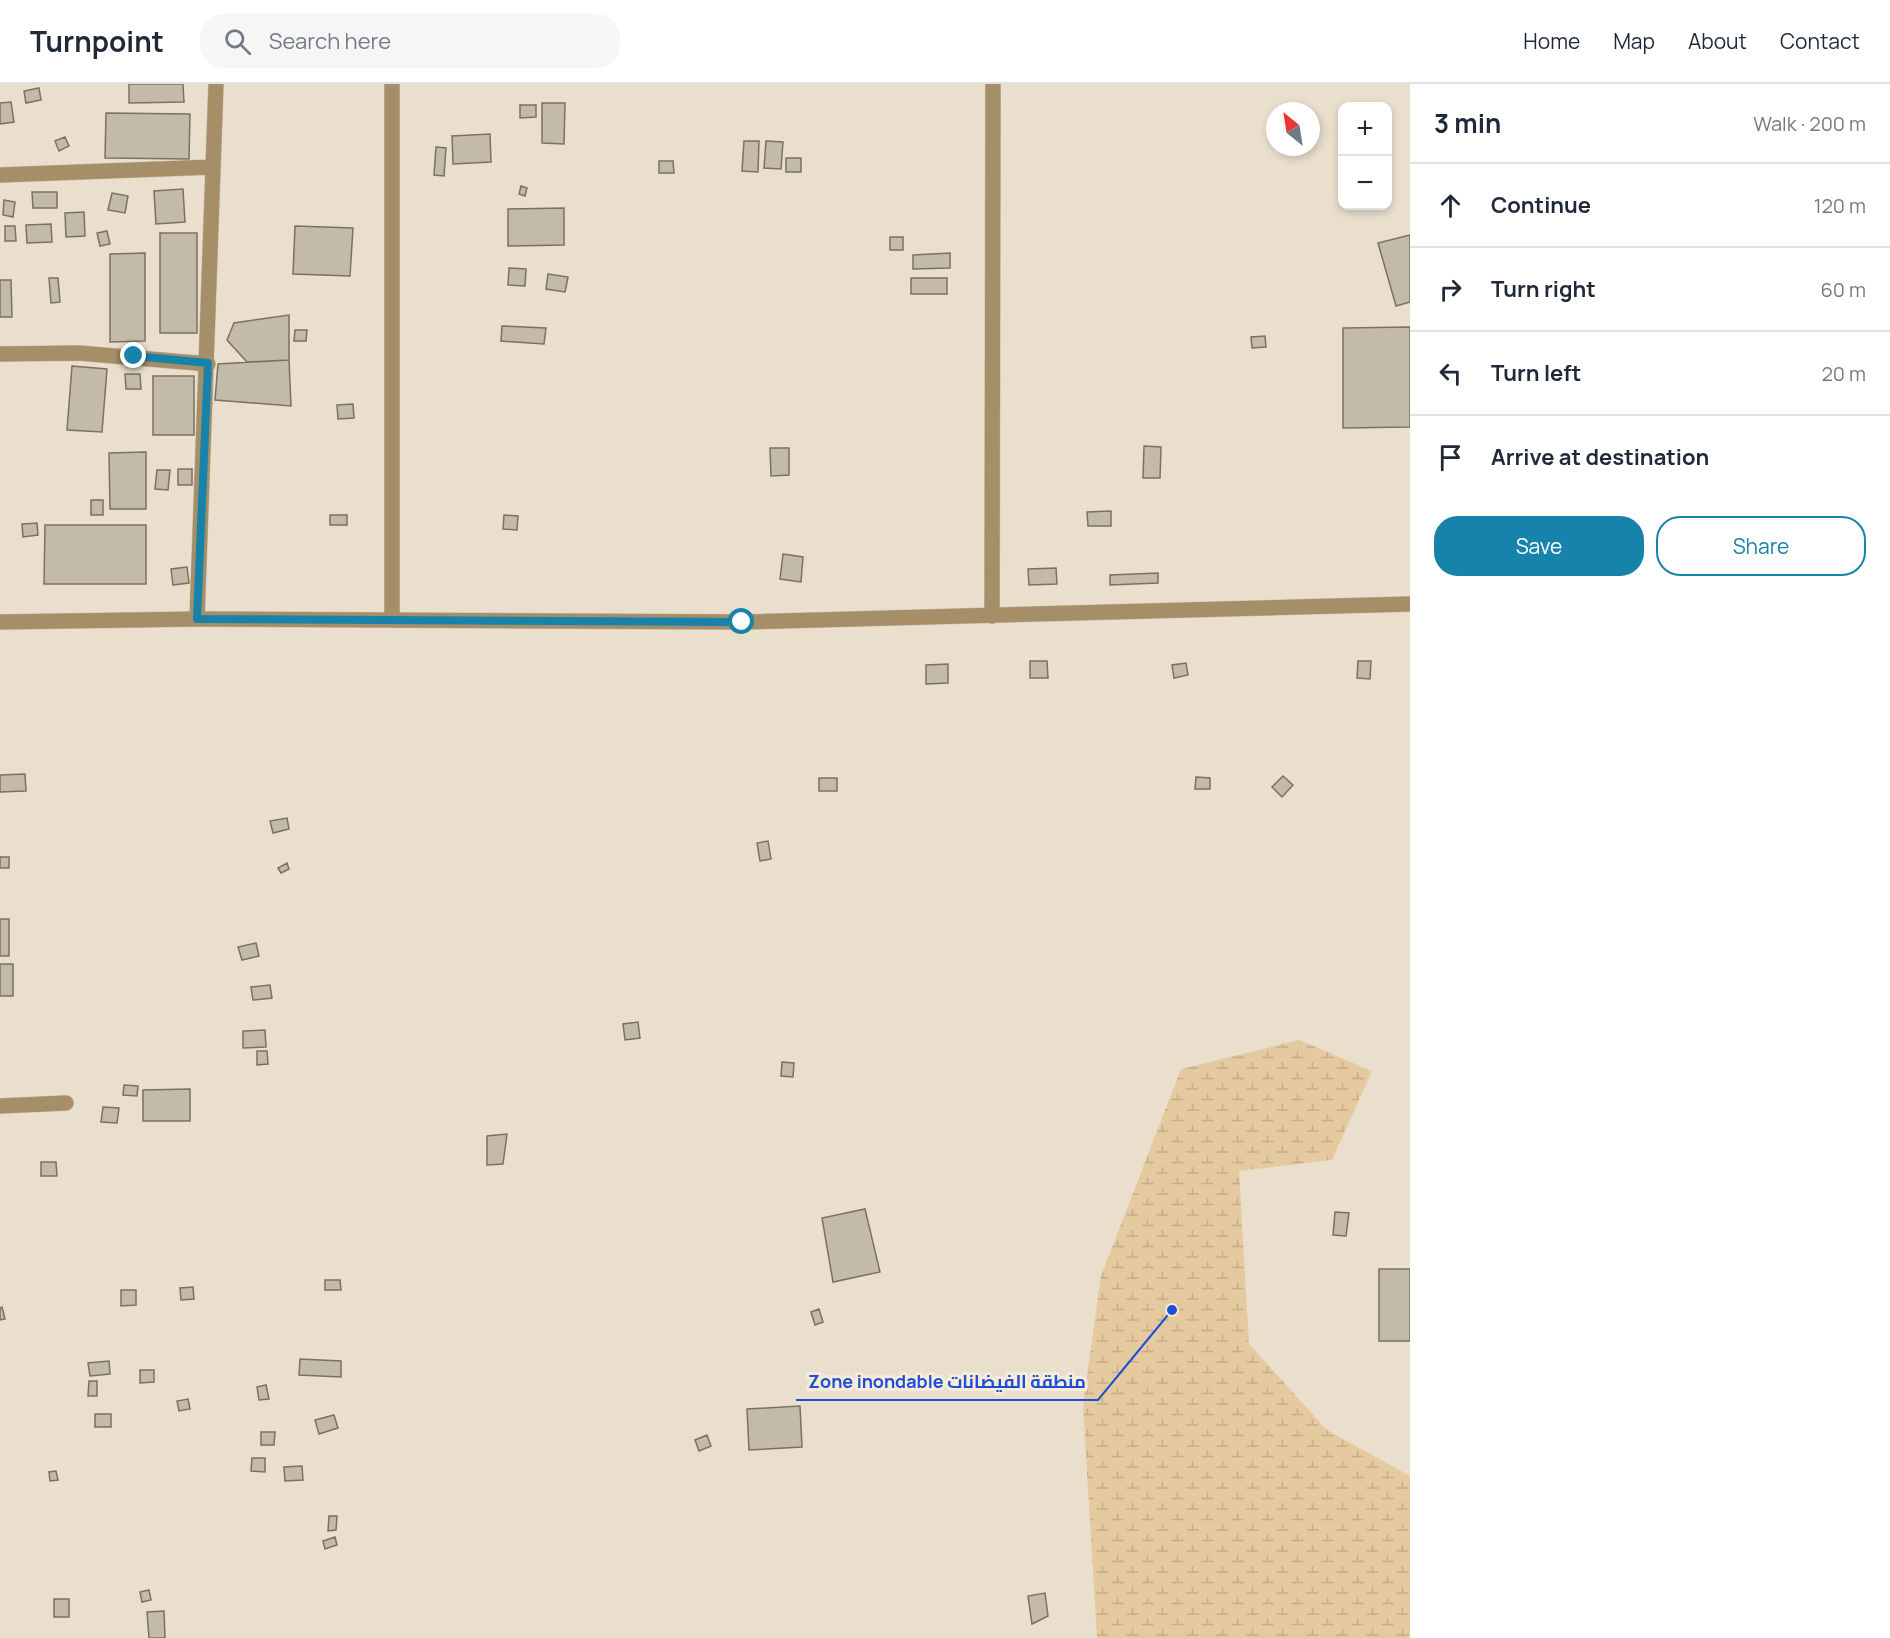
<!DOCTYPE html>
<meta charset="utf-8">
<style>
:root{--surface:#fff;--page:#f6f6f7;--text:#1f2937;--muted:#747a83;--line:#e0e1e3;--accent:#1783ab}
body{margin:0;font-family:Manrope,Cairo,sans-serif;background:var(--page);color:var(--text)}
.controls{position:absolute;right:18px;top:18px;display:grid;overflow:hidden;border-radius:12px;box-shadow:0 3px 9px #0003}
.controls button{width:54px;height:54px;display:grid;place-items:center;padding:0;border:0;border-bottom:2px solid var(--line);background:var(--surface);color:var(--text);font:30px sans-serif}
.compass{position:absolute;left:1266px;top:18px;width:54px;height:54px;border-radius:50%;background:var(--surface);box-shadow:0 3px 9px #0003;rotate:330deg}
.stop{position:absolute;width:18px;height:18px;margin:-14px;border:4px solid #1783ab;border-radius:50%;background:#fff}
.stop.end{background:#1783ab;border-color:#fff;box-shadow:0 2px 6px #0008}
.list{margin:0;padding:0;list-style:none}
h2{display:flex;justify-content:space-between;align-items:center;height:78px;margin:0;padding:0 24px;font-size:26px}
h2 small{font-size:20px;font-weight:400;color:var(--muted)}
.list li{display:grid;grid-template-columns:39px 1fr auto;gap:18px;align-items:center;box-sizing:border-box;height:84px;padding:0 24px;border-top:2px solid var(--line)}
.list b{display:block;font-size:22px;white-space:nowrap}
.list em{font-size:20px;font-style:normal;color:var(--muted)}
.actions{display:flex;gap:12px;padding:18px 24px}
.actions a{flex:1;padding:14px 0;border:2px solid var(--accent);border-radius:24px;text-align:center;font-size:21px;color:var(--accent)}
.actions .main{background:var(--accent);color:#fff}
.icon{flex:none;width:33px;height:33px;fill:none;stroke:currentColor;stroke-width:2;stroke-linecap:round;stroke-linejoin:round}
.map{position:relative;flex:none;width:1410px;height:1554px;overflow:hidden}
header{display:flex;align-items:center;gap:36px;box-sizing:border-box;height:84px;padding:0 30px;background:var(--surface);border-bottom:2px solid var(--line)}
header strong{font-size:28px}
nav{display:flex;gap:33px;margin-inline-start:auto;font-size:21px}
.search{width:420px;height:54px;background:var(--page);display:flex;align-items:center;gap:15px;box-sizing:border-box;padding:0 21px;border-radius:24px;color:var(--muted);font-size:22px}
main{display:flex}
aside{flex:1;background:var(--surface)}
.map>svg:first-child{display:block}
.wetland{fill:url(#wetland-marsh)}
.building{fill:#c4baa9;stroke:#7a7161;stroke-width:1.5}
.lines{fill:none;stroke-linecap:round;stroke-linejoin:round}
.minor-casing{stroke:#c6bcac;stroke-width:16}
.tertiary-casing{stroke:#c6bcac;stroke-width:16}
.minor{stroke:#a58e68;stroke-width:15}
.tertiary{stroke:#a58e68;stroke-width:15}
.route{stroke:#1783ab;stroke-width:8}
.leader{fill:none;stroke:#1d4ed8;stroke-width:2}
.callout-dot{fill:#1d4ed8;stroke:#f7ecda;stroke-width:2}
.callout-label{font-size:18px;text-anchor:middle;font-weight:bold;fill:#1d4ed8;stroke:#f7ecda;stroke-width:6;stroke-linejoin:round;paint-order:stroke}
</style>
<header>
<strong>Turnpoint</strong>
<div class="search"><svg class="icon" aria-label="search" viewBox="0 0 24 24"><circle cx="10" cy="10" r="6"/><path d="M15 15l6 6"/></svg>Search here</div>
<nav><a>Home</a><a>Map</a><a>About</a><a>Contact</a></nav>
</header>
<main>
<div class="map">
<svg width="1410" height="1554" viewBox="0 0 1410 1554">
<defs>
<pattern id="wetland-marsh" width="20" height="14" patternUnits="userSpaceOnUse" patternTransform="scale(1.5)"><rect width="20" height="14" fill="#e5ca9f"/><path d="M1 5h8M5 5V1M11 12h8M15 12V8" fill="none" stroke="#c4ad88"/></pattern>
</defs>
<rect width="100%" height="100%" fill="#eadfcd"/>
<path class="wetland" d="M1299,956L1372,987L1332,1076L1239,1087L1249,1260L1327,1346L1410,1392V1554H1097L1083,1321L1101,1192L1181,985Z"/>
<path class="building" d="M129,0H183L184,18L129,19Z
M39,4L41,16L26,19L24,7Z
M11,18L14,38L0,40V19Z
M542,19H565L564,60L542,59Z
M520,21H536V33L520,34Z
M106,29L190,30L189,75L105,74Z
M490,50L491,78L453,80L452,52Z
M65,53L69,62L59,67L55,57Z
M744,57H759L758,88L742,87Z
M766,57L783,58L781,85L764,84Z
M436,63L446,64L444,92L434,91Z
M786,74H801V88H786Z
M659,77H673L674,89H659Z
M521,102L527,104L525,112L519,110Z
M183,105L185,138L156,140L154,107Z
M32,108H57V124H33Z
M112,109L128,112L125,129L108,126Z
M4,116L15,118L13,133L3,131Z
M564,124V161L508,162V125Z
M84,128L85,152L66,153L65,129Z
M51,140L52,158L27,159L26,141Z
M5,142H15L16,157H5Z
M295,142L353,144L350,192L293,190Z
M107,147L110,160L100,162L97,149Z
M160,149H197V249H160Z
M1410,151V218L1396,222L1378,159Z
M890,153H903V166H890Z
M145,169V257L110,258V170Z
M950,169V184L913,185V171Z
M509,184L526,185L525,202L508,201Z
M548,190L568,193L565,208L546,205Z
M49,194H58L60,218L51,219Z
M911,194H947V210H911Z
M0,196H11L12,233H0Z
M289,231V276L247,278L227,256L234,239Z
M502,242L546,244L544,260L501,257Z
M1410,243V343L1343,344V244Z
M295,246H307L306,257H294Z
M1265,252L1266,263L1252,264L1251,253Z
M289,276L291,322L215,316L218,280Z
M72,282L107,285L102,348L67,346Z
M125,290H140L141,305H126Z
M153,292H194V351H153Z
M353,320L354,334L338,335L337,321Z
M1144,362L1161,363L1160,394H1143Z
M770,364H789V391L771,392Z
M146,368V425H110L109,369Z
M178,385H192V401H178Z
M157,386H170L168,406L155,405Z
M91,416H103V431H91Z
M1111,427V442H1088L1087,428Z
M330,431H347V441H330Z
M504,431L518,432L517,446L503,445Z
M37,439L38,451L23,453L22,440Z
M45,441H146V500H44Z
M783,470L803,473L801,498L780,495Z
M187,483L189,499L173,501L171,485Z
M1056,484L1057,500L1029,501L1028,485Z
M1158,489V499L1110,501V491Z
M1030,577H1047L1048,594H1030Z
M1358,577H1371L1370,595L1357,594Z
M1186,579L1188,591L1174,594L1172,581Z
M948,580V599L926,600V581Z
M25,690L26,707L0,708V691Z
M1283,692L1293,701L1282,713L1272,703Z
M1196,693L1210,694V705H1195Z
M819,694H837V707H819Z
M287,734L289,745L273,749L270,737Z
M768,757L771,775L760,777L757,759Z
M0,773H9V784H0Z
M287,779L289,785L281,789L278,784Z
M0,835H9V872H0Z
M256,859L259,872L242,876L238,863Z
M0,880H13V912H0Z
M270,901L272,914L253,916L251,903Z
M638,938L640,954L625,956L623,940Z
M265,946L266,963L243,964V947Z
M257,967H267L268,980L257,981Z
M782,978L794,979L793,993L781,992Z
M124,1001L138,1002L137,1012L123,1011Z
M190,1005V1037H143V1006Z
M103,1023L119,1024L117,1039L101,1038Z
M507,1050L503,1080L487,1081V1052Z
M41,1078H56L57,1092H41Z
M865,1125L880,1188L833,1198L822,1134Z
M1335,1128L1349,1129L1346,1152L1333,1151Z
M1379,1185H1410V1257H1379Z
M325,1196H340L341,1206H325Z
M193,1203L194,1215L181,1216L180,1204Z
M121,1206H136V1221L121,1222Z
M2,1223L5,1235L0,1236V1224Z
M819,1225L823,1238L815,1241L811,1228Z
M300,1275L341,1277V1293L299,1291Z
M109,1277L110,1290L90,1292L88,1279Z
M140,1286H154V1298L140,1299Z
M89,1297H97V1312H88Z
M266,1301L269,1315L259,1316L257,1303Z
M188,1315L190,1325L179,1327L177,1317Z
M800,1322L802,1363L749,1366L747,1325Z
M95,1330H111V1343H95Z
M334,1331L338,1344L319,1350L315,1336Z
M261,1348H275L274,1361H261Z
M707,1351L711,1362L699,1367L695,1356Z
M252,1374H265V1388L251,1387Z
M302,1382L303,1396L285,1397L284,1383Z
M56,1387L58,1396L50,1397L49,1388Z
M329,1432H337L336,1446L328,1447Z
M335,1453L337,1461L325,1465L323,1457Z
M149,1506L151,1516L142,1518L140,1508Z
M1045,1509L1048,1532L1032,1540L1028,1512Z
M54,1515H69V1533H54Z
M164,1527L165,1554H149L147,1528Z"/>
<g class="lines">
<g class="minor-casing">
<path id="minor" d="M392,0V535
M0,91L213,83
M0,270L79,269L208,280
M992,532L993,0
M197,535L216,0
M0,1022L66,1019"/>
</g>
<g class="tertiary-casing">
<path id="tertiary" d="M0,538L197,535L742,538L1410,520"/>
</g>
<use href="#minor" class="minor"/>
<use href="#tertiary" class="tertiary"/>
</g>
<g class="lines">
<path class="route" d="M134,272L208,279L197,535L742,538"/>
</g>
<path class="leader" d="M1172 1226L1098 1316H796"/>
<circle class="callout-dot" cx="1172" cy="1226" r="6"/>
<g class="callout-label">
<text x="947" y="1304">Zone inondable منطقة الفيضانات</text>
</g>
</svg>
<div class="controls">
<button>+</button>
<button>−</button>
</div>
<svg class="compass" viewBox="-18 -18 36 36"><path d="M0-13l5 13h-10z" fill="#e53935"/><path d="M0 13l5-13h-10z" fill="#747a83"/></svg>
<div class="stop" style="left:742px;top:538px"></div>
<div class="stop end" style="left:134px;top:272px"></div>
</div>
<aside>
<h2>3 min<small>Walk · 200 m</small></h2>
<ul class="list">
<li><svg class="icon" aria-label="ahead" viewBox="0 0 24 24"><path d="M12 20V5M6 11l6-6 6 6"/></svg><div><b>Continue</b></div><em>120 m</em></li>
<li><svg class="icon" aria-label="right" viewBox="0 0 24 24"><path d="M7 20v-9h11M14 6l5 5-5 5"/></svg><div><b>Turn right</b></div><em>60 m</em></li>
<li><svg class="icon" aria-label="left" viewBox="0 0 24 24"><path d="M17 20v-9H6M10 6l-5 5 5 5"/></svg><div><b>Turn left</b></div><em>20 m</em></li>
<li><svg class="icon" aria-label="arrive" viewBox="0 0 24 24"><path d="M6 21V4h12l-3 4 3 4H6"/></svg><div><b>Arrive at destination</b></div></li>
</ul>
<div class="actions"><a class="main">Save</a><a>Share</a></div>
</aside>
</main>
